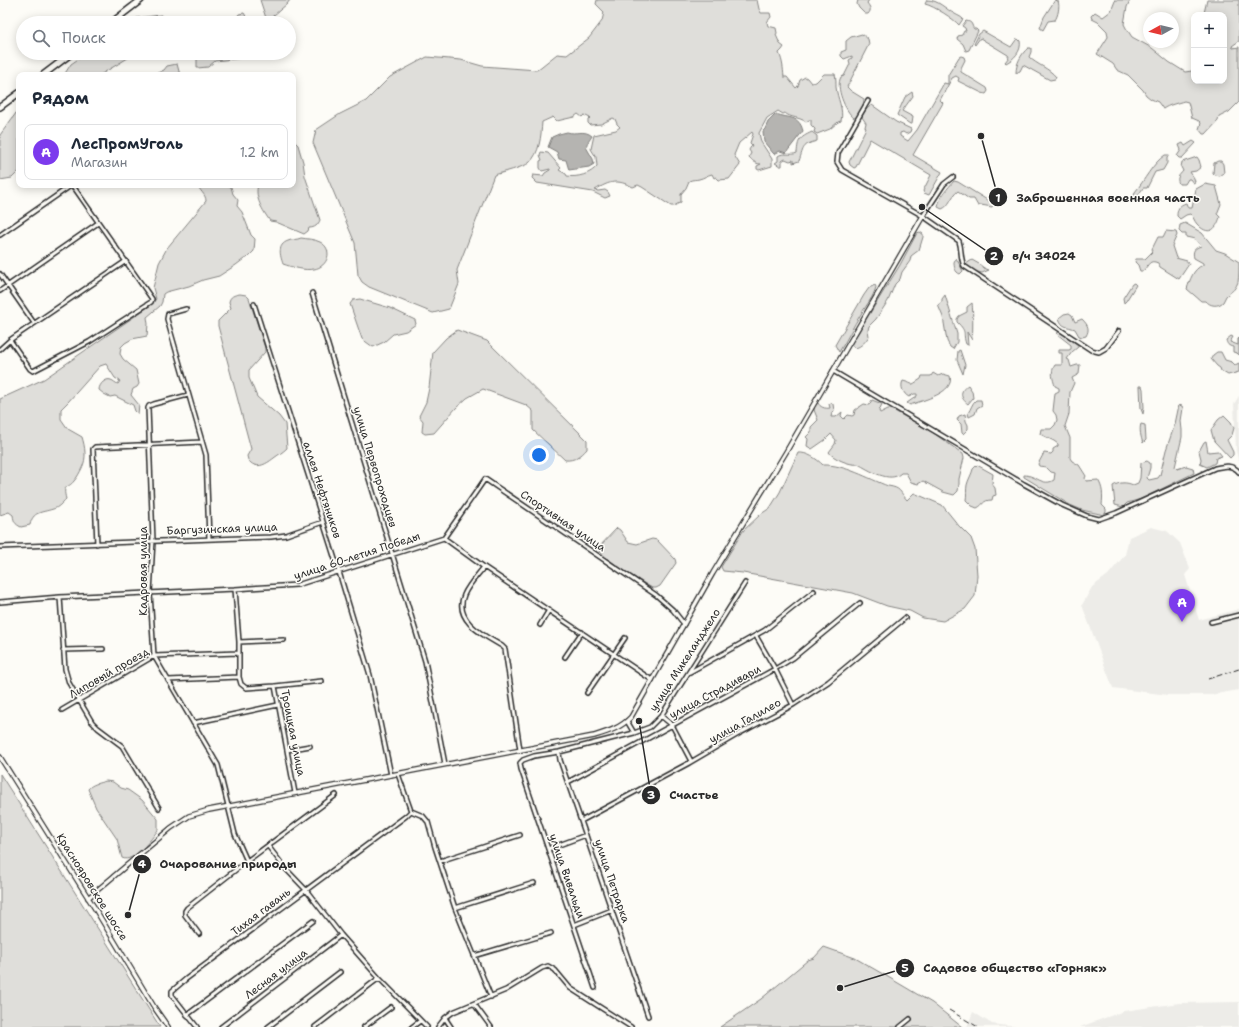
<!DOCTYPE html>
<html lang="ru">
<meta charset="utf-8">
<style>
:root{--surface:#fff;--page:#f6f6f7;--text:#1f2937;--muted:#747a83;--line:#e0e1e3;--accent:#7c3aed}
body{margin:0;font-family:"Shantell Sans",sans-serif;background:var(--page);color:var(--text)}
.controls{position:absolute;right:12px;top:12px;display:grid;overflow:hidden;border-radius:8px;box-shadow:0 2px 10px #0003}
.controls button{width:36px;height:36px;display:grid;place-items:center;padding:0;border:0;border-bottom:1px solid var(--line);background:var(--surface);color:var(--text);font:20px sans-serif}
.compass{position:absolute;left:1143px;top:12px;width:36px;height:36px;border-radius:50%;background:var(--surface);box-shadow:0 2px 10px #0003;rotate:262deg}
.you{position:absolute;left:539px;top:455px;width:14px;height:14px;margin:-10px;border:3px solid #fff;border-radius:50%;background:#1a73e8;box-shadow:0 0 0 6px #1a73e833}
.badge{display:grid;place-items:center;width:26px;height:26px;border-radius:50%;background:var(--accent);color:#fff;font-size:13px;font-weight:700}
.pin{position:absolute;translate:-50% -33px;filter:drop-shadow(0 1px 2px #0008)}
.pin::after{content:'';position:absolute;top:21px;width:14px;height:12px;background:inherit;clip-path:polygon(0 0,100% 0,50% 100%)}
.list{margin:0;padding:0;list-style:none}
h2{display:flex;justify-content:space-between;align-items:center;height:52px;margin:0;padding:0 16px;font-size:17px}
h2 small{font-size:13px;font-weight:400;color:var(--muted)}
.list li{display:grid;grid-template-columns:26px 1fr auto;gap:12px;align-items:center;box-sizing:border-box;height:56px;margin:0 8px 8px;padding:0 8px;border:1px solid var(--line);border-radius:8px}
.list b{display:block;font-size:15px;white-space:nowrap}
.list p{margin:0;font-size:13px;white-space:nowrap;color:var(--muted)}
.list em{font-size:13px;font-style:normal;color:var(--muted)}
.icon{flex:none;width:22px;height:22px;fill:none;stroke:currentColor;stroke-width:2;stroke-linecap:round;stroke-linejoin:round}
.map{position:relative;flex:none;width:1239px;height:1027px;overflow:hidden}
.search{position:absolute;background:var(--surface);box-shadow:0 2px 10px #0003;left:16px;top:16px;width:280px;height:44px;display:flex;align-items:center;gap:10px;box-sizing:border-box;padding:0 14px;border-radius:22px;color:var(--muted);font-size:15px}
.panel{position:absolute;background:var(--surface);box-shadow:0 2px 10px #0003;left:16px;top:72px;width:280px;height:116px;border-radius:8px}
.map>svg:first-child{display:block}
.built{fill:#edece8}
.green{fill:#dfdeda;stroke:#858482}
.water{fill:#b5b4b1;stroke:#7e7d7b}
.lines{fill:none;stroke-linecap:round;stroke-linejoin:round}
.minor-casing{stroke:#2b2b2b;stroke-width:6}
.tertiary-casing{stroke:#2b2b2b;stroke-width:6}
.trunk-casing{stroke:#2b2b2b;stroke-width:8}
.minor{stroke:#fdfcf7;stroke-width:3}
.tertiary{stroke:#fdfcf7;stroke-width:3.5}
.trunk{stroke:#fdfcf7;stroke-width:5}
.rail{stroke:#2b2b2b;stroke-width:1;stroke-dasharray:6 3;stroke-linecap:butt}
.labels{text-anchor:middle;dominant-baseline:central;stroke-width:3;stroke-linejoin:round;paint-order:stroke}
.street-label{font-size:11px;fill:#2b2b2b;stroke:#fdfcf7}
.leader{fill:none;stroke:#2b2b2b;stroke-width:1.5}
.callout-dot{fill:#2b2b2b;stroke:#fdfcf7;stroke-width:1.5}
.mark-label{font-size:12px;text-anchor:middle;font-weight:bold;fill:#fff}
.callout-label{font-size:12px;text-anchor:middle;font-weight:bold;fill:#2b2b2b;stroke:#fdfcf7;stroke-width:3;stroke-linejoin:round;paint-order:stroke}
</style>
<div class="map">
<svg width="1239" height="1027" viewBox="0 0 1239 1027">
<rect width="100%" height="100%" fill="#fdfcf7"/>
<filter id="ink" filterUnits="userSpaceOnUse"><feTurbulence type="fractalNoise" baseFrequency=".025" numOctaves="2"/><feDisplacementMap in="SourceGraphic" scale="8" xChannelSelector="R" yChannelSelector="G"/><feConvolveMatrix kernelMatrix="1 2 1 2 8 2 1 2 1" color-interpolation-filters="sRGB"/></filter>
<g filter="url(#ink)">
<path class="built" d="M1239,396V462L1236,451L1234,404Z
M1151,527L1167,531L1180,543L1190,569L1185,575L1199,620L1239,609V690L1210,695H1168L1113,688L1082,605L1092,587L1108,575L1125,555L1129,537Z
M1239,1002V1027H1080L1124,1011L1179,1003Z
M973,1012L992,1024L1017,1027H967Z"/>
<path class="green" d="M260,0H290L287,4L267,21Z
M597,0H757L759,9L761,13H770L771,17L767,22L768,26L776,28L777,33L776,35L780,44L784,47L782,50L779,53C783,62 783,68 784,77H787L796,88L798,86L800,80L805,77L807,78L811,83L816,82L824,74H835C836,78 836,82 836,87C837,98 844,109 841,121L838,122L830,129L817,134L814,132L815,129L811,125V120H809L806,122C800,117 790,118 785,113L783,114L778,111L767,118L759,133L761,142L772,159V166L759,170L757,169V166L761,164C755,164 752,160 749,157L751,153L749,150L752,145L750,143L753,134L752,132L739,143L734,155L740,165L729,179L719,180L716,177L714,178L712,174C707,175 704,178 699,179C696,180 693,179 689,181L686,188L681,194V202L674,206H671L642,187L638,185L633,187C617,179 610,181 595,190L598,191L605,190L608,192L610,196L605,198L593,192L537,183L532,178L533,175L543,176L545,173L550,170V169L542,171L540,168V161L542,160L540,155L541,152L548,153L561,168L559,170L566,174L567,176C577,178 591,174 597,166L596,157L591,149L594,135L616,130L620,127L617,124L615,119L613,118L601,124L590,125L588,123V120L590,118L584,115L582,117L578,114L574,117L557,121L553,117L542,122C541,136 540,153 529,163C524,167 501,173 494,175L457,270L459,284L449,309L433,313L369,287L362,282L358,275L355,243L313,143L316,130L340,114L366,101L390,77L427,57L461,60L482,66L537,70L557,54L567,55L589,38L602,21L604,12L596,4Z
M858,0H869L867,3C870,7 872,10 868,14H865L859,8L857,4Z
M927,0C939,0 945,9 955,14C958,16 960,16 963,19L959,25C954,19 934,6 925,4Z
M1055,0L1058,1C1060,6 1058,16 1055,20L1048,21L1043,30L1040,28L1044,17Z
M1114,0H1130L1127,7L1124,24L1126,28L1132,37L1152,48L1169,62L1185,72L1192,71L1194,69V81H1224V15H1206L1204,13L1207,0H1239V41L1232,46L1233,48L1239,47V102L1229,112L1219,117L1218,121L1206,134H1203L1199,129L1201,123L1199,121L1192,118L1188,102L1184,101C1178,103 1168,105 1163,109L1158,102L1151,99L1146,95L1143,90L1128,75L1117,70L1113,64L1097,54L1108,37L1107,31L1098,22L1092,19L1091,16L1095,12L1103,17L1111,11L1115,1Z
M244,13L250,23H233L239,14Z
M161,15L162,23H129L137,18Z
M966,21C973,22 971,25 974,29H976L978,31L969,50L966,51L963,44L957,39L958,36L962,35L964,31H966L965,28L962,26Z
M983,31L1011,47L1016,40L1018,39L1020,41C1022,51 1014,59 1006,63L1005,62L1009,57L1008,55L980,38L975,45L974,44L979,34Z
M862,34L868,39L869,44L847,87L851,91L864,99C864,104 860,114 856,118H854C845,111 835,87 841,77L844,76L850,64L849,60L852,58V56L844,59L841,56V52L846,50V41L851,37Z
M1028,48H1031V52L1029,57C1037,65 1049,68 1056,77L1055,79L1050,80L1023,65L1020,71L1016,73C1016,64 1021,54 1028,48Z
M87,53H136L100,75H64L71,64Z
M195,53H247L244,58L215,61L208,67L197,68V59L199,56Z
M961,56L964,57L965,60L961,68V72L987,88L988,91L986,94L982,93L958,81L959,78L956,76L952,78L940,100L943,103L913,155L942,172L929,195L924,193L923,191L931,175L870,139L856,167L854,168L850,165L849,162L866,128L865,127L866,123L862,117C863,113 868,107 872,105L896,122L911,129L910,132L906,134L903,132L900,133V136L908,141L917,130L944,83L948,84V75L959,57Z
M177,64L180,75H153L164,70L167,66Z
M912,92L913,96L902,111L913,117L912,124H910L897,115L905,97Z
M19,109V171L12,178L0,180V135Z
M812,132L817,136V141C802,145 804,147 799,161L793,163V160L790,161L785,159L782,161V166H780L775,163L778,161V156C783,152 791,156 797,153C798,140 799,138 812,132Z
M293,137L294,141L298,145L303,162L305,176L320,220C318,225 315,228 309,228L308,231L304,234L276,222L270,221C263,211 254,197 258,185H293Z
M1193,141L1196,143L1182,158H1179L1177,156L1181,150L1179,145L1183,143L1185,146Z
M1165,155H1169L1167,158V163L1163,170L1155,172L1147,188H1143L1137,197L1134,196L1135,192C1145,180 1152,164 1165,155Z
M1197,157L1199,160L1201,167L1196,171L1190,172L1194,178L1195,182L1193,183L1190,179H1188L1185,184H1179C1176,177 1179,176 1183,171L1181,167L1182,162Z
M1218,161H1221L1223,164L1224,173L1220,176L1215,175L1213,173L1214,163Z
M954,181L958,182L992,203L993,206L992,207L981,205L978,206L974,199H969L958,191C951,196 950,206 942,209L938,207C939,197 948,188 954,181Z
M1205,184L1216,186L1221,204L1217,214L1220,217C1216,231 1208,236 1197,224C1194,221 1194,217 1190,214L1186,215L1180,219L1177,216C1177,209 1179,205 1186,203L1188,208H1192L1196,189Z
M198,185H227L231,187L233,194L238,200L237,206L242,212L251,235L255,239L254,251L247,258L244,259L236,265L219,276L203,280L189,286L166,292L163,294L162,302L160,306L147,317L148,324L147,336L132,339L125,343L121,347L120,354L123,359L136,370L139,384L137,387L133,389L131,395L139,405L138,414L135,411L133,405L115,396L110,397L104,394L99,390C99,384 106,378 111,380C114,381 115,383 118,384L120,381L115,378L106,364L100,366L68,402L61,409V419L68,429L82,437C85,447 87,458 82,468C80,472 77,478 74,481C68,489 62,484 66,499C62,503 58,508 53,509C41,513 33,511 30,525L21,527C15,524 14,522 13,515L9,512L0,515V399L44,379L151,305L156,299L153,288L159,263L167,248L206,201C206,194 199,191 198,185Z
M1185,223L1202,233L1216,250L1225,253L1239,262C1239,268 1239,276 1238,282C1234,292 1232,290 1226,296C1225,298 1224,300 1223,302C1218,307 1210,306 1206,301H1201L1187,289C1190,280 1193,269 1203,265V263L1194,258C1192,250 1195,248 1201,246L1195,239L1186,237V234H1182L1179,231L1180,225Z
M1166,231L1176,232L1177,235L1172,246L1176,258L1187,261L1189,264L1179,279L1160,267L1158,263C1149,259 1149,265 1143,271H1140L1138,265L1135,262L1136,259H1145L1153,251L1152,249L1158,237H1163Z
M920,232L923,234V237L919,250L911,256L910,261L902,272L900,279L895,284L888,301L876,319L869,326L868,330L869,336C866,341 861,347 855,348L851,345C853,337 859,334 862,326L900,265L917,233Z
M301,238C307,239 314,239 320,242C334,249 328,267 314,269C304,271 292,267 283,264C280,255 277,245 288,241C292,239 297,240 301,238Z
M956,258L963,271L960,274C955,272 954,267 954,262Z
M972,260L979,264L984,268L989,270L982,273L969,270L966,264Z
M1134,283L1136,285L1126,301L1124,303L1123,298L1132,284Z
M875,285L876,287C873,298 867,304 861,314C853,326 847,340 839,352L835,345L864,295L869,288Z
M240,294L246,295L249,298L265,348V352L249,370V378L257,397L279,416L285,424L287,448C283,452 278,455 274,458C265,465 256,470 248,460L247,456L251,449L218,326V321L231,308L229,302C230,296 234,295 240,294Z
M945,295L957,334V342L953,349L950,347L947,341L943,317L938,305L942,302V299Z
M360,299L390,308L415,320L416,324L406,331L393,334L384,342L373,347L362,339L350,304L353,300Z
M972,303C973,307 973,337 972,340L967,332L968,345L966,344C962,332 968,333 957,322V319L959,316L967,312V307Z
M1069,313L1072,315L1075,322L1082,319C1088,325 1090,329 1086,336L1082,337L1079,336L1075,329C1067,326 1062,328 1059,318L1064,314Z
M457,330L487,341L587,440V449C581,456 574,461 565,460L533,430V411L526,405L483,389L467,398L456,408L434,433L425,434L422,432L423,421L419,416L426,402L429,388L433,352L446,338Z
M1058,332H1060L1078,345V347L1072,352L1067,359L1069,360L1071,367L1077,365H1080L1079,374L1072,378L1074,383L1070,392L1069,414L1065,426L1070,438V458L1072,461L1079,465L1086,476L1085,478L1086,481L1098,480C1103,488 1103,495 1102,505L1106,509V512L1104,515L1082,510L1070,505L1024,477V475C1036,475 1043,487 1054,480L1055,473L1051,472L1046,467L1039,466L1038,464L1044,453L1051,454L1053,452V449L1058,446V444L1054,441L1040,434L1041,429H1051L1055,425L1057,420L1056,415L1053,411L1055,393L1059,391V388L1055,386C1053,379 1050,372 1055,365H1062V353H1059V350H1069L1071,349V345L1057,334Z
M1231,336L1233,337L1230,342L1238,345V339L1239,338V355L1237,353L1233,352V347C1228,346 1227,344 1226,340Z
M960,350L965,365L963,374L957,360L958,351Z
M1217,352H1221L1225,360L1232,362L1235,365L1239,363V372L1228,375L1221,371L1220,368L1217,366L1211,359L1213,355Z
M933,373L938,376L943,374L950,376C955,393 923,400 910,405L907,403L917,396V394H914L909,397C903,394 900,386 903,381C916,384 908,387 921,379L922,376H931Z
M968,385L972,391L973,398L968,404C960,398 959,391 968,385Z
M1140,386H1142L1143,389L1144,408L1143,414L1141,409Z
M872,400L882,404L879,411L880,413L888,409H891L932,432L963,454L964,458L959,479V484L958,491L954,495L943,492L923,481L918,484L911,482L906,473H901C890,484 869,470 858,464C851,466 832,458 829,452L835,444L836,440L831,434L825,440L812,449L807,446L808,439L806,437L811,432V427L818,420L814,410L815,405L818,403C820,407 825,409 830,408L829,404L831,403L833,404L834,411L832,413L831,417H836L842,412L841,416L844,419L848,415L852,416L854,415L855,410L864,404L869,405Z
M976,400H981L982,405L977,408L975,414L969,417L968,413C971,409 972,403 976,400Z
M1179,405L1182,406L1183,408L1181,421L1182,430V437L1175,467L1177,469L1186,466L1193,468L1194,473L1141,499L1127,503L1123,507L1115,505L1113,486C1119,482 1127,482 1133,485L1138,483L1140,478L1141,463L1147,461L1150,463V468L1147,478L1149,480L1158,478L1160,475L1166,450L1175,424Z
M965,414L966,421L968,425V429L963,434L962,433L961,424L957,420L959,416Z
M1224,415L1231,422L1234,428L1232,435L1227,440L1233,452V455L1230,458L1214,441L1211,430L1218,420Z
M1141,424L1145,425L1146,440L1143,443C1141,438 1139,429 1141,424Z
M1206,441L1208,452L1218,451L1222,456L1216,458L1215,463L1207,467L1200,464L1201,459L1199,451L1204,442Z
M798,453C807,452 817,459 823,465C844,464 869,479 888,486C901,488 899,491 907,500L914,493L942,505L959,526L971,538L975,549L977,575L975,596L965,609L943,621L923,618L910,611L887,606L853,593L743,573L723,571L721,567L743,531L761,514L770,508L780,492Z
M977,465L993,474L992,484L995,488L996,495L993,496L992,500C982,500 984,505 977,508L972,506L966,500C967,495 966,490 967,485C968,480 972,474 973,469Z
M617,528L620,530L628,542L637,544L652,539L657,540L675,559L676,563L660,586L656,588H652L621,569L601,553L599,547Z
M0,774L16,799L160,1027H0Z
M106,781L113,782L121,788L128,790L142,800L158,819V830C152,838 133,864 122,858L117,839L96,808L88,789C92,784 99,783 106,781Z
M824,947L855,958L888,977L932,1003L962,1027H720L761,999L808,960L814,958Z"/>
<path class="water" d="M776,114C789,119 799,115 803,131L786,153L780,151L774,154L773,153L764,142L763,131L765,129L768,122Z
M567,132C576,135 584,129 592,136C590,140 587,142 586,147L593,159L594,164L589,167L569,170L566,160L559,159L557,152L548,147L552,137L559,134Z"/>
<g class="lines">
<g class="minor-casing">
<path id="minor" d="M868,101L838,153L837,162L842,170L923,216L959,241C962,250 960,257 964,266L1091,350L1099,352L1106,348L1119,331
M923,216L944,184L953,177
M0,235L69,187L73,186L152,299L151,302L89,342L33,371L30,369L10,340
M0,274L34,323
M0,291L98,223
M312,293L425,661L445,764
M254,304L339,572L370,675L391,775
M186,309L168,314L167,319L206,455L209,539
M0,349L10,340L126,261
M833,371L1024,484L1062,505L1087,516L1099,519L1116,513L1215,468C1224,466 1232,464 1239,472
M188,395L154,404L149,406L148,408L153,541L150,593L154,656L218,765L235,834L247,861
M444,538L485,479L656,595L673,610L684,624
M97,544L93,449L95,447L202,442
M0,547L271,537L286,535L323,522
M484,567C477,576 468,585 464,595C453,621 485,636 502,646L505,649L520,750
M235,589L239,642V677L241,684L246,688L275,686L295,793
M60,597L65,669L69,683L92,722L98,728L122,746L159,808
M0,602L60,597L235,589L297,585L444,538L484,567L652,680
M1211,622L1239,615
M540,625L549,610
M756,636L775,669L793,705
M239,642L284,640
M63,650L103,649
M565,657L582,632
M690,672L765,630L814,591
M168,680L239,677
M275,686L322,681
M587,693L625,638
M62,710L154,656L238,653
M661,716L672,725L691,761
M627,721L634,733
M193,723L278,705
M287,750L310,746
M559,752L560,760L648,1016
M568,782L775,669L793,658L860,603
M411,811L423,816L428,822L435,847L455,908L491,997
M581,821L689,763L742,732L793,705L828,682L905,618
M268,846L285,868L306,890L341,935L379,978L427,1027
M548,849L586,835
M440,861L520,835
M455,908L534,883
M574,925L612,910
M199,934L185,915V911L187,908L247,861L336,795
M474,956L551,933
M595,988L521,769L520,763L523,760L534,756L559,752L634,733L650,727L661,716L745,583
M474,1004L491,1027
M187,1015L313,921
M445,1018L451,1027
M197,1027L172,995V991L186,979L406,816L411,811L398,774
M221,1027L341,935
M268,1027L340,972
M315,1027L379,978
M364,1027L391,1007
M412,1027L420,1021
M438,1027L445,1018L453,1012L506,990L542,968L548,966L555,970L570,988L631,1027
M900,1027L910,1019"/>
</g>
<g class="tertiary-casing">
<path id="tertiary" d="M0,757L94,907L154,1007L168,1027
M88,898L171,828L189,816L209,810L594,736C607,732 621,728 631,717L713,573L786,452L923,216"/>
</g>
<g class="trunk-casing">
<path id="trunk" d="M111,23L141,0
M43,75L72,53
M0,107L19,93"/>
</g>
<use href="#minor" class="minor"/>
<use href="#tertiary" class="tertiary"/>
<use href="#trunk" class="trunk"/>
<path class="rail" d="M1208,679L1239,669
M949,1010L978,1027"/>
</g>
</g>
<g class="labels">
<g class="street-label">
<text transform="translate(375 467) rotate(73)">улица Первопроходцев</text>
<text transform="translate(322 490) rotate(72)">аллея Нефтяников</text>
<text transform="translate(563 521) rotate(34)">Спортивная улица</text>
<text transform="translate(222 529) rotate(-2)">Баргузинская улица</text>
<text transform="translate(357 556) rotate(-18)">улица 60-летия Победы</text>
<text transform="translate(143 571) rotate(-90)">Кадровая улица</text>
<text transform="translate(685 660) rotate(-57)">улица Микеланджело</text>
<text transform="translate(109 673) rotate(-30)">Липовый проезд</text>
<text transform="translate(715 692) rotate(-28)">улица Страдивари</text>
<text transform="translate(745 721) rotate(-29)">улица Галилео</text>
<text transform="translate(293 733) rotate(79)">Троицкая улица</text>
<text transform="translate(567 876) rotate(71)">улица Вивальди</text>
<text transform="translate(612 881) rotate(71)">улица Петрарка</text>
<text transform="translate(92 887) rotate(58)">Краснояровское шоссе</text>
<text transform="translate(261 912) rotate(-37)">Тихая гавань</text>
<text transform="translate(276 974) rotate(-37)">Лесная улица</text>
</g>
</g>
<path class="leader" d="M981 136L998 197M922 207L994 256M639 721L651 795M128 915L142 864M840 988L905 968"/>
<g class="callout-dot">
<circle cx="981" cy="136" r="4"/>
<circle cx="922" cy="207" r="4"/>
<circle cx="639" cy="721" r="4"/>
<circle cx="128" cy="915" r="4"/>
<circle cx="840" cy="988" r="4"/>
<circle cx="998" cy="197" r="10"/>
<circle cx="994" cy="256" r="10"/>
<circle cx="651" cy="795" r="10"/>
<circle cx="142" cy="864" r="10"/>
<circle cx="905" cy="968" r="10"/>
</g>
<g class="mark-label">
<text x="998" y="202">1</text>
<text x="994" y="260">2</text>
<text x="651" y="799">3</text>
<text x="142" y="868">4</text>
<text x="905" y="972">5</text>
</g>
<g class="callout-label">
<text x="1108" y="202">Заброшенная военная часть</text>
<text x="1044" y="260">в/ч 34024</text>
<text x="694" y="799">Счастье</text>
<text x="228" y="868">Очарование природы</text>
<text x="1015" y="972">Садовое общество «Горняк»</text>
</g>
</svg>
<div class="controls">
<button>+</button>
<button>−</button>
</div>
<svg class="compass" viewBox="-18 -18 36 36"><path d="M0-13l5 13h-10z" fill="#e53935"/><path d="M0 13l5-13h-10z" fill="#747a83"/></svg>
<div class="you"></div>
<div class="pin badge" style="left:1182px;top:622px">A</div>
<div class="search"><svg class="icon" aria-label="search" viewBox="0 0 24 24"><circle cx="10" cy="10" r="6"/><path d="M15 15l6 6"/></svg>Поиск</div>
<section class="panel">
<h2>Рядом<small></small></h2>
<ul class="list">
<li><span class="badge">A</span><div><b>ЛесПромУголь</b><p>Магазин</p></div><em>1.2 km</em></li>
</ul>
</section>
</div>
